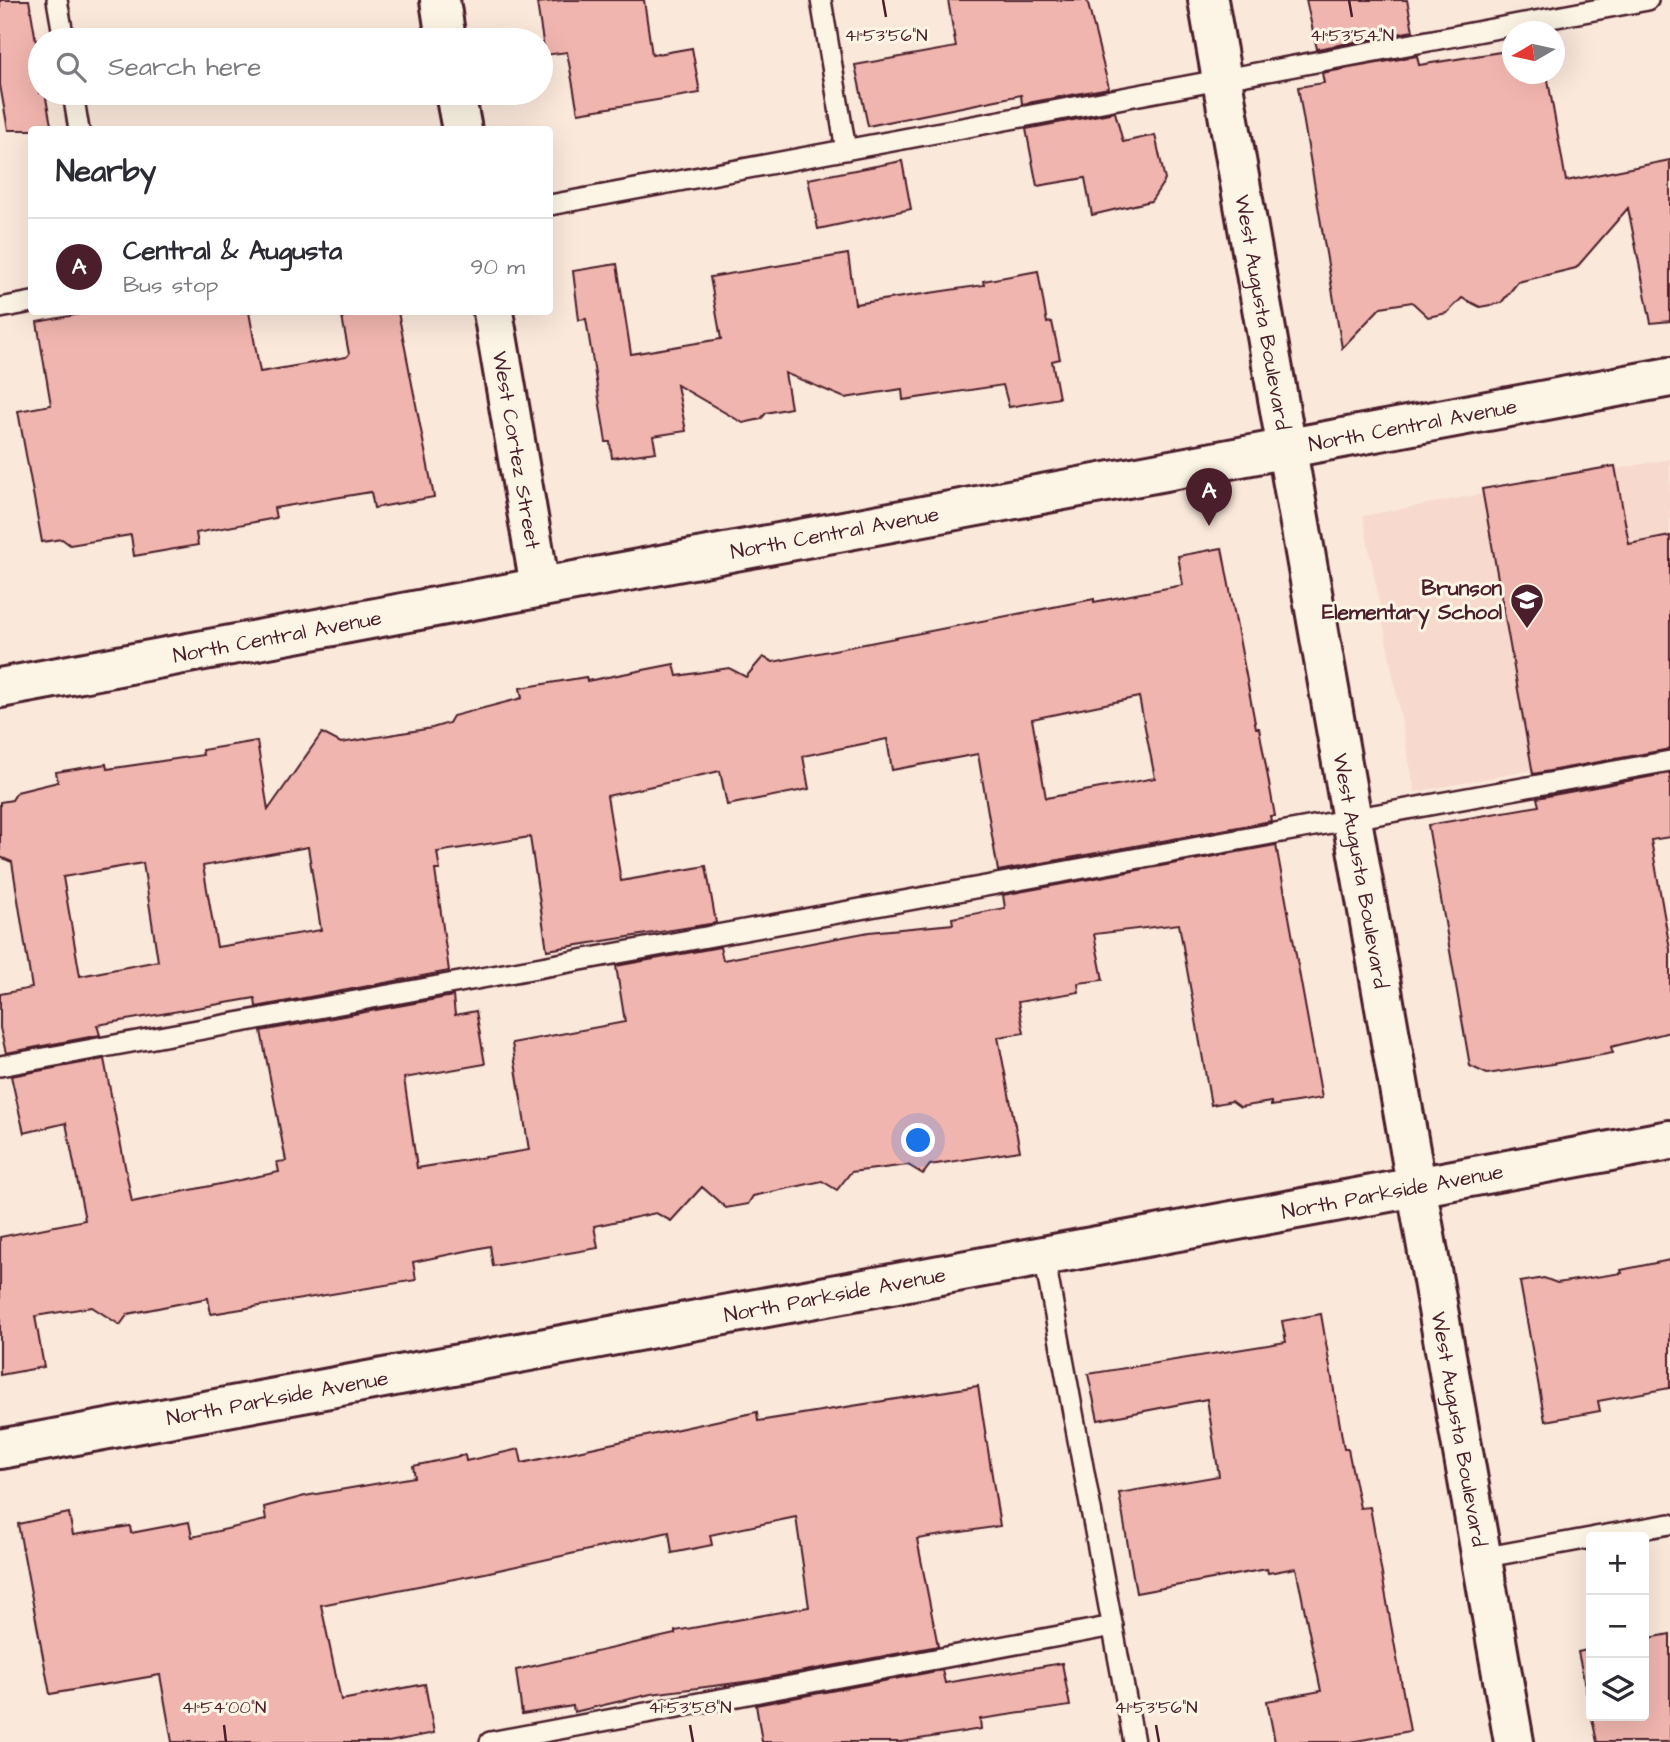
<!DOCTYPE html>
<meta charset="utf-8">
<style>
:root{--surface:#fff;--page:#f7f7f7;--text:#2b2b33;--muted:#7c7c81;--line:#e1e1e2;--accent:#4a1f2b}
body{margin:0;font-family:"Architects Daughter",sans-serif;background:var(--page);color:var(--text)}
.controls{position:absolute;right:21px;bottom:21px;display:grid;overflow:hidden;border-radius:7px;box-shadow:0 7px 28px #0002}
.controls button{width:63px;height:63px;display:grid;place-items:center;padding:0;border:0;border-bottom:2px solid var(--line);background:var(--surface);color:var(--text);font:35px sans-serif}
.compass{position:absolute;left:1502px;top:21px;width:63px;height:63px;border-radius:50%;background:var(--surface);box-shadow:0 7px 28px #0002;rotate:261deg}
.you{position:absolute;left:919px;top:1141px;width:24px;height:24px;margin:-18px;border:5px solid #fff;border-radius:50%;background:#1a73e8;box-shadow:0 0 0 10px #1a73e833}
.badge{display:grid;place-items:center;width:46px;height:46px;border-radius:50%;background:var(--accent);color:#fff;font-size:23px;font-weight:700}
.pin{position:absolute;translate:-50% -58px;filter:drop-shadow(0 2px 4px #0008)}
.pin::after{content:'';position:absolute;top:37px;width:24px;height:21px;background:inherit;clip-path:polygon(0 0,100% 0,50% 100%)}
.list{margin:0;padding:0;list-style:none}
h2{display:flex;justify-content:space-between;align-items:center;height:91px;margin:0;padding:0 28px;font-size:30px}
h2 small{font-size:23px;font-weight:400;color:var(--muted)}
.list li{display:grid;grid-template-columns:46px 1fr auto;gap:21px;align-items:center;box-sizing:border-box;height:98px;padding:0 28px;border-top:2px solid var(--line)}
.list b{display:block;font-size:26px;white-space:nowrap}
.list p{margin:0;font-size:23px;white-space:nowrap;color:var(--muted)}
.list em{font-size:23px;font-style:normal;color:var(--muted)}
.icon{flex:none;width:38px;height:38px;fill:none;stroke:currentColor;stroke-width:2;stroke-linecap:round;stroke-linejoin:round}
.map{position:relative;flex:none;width:1670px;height:1742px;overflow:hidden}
.search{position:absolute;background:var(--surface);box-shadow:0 7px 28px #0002;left:28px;top:28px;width:525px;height:77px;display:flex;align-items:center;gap:18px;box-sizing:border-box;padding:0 24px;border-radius:38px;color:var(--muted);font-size:26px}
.panel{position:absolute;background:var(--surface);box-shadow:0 7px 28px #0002;left:28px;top:126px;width:525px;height:189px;border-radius:7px}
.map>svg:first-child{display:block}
.built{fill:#f7d9cd}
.building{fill:#f0b5ae;stroke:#4a1f2b;stroke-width:2;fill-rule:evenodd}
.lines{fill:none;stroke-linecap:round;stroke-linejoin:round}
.lane-casing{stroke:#4a1f2b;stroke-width:24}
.street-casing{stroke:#4a1f2b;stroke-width:44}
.secondary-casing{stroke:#4a1f2b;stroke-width:44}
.lane{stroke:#fcf5e5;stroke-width:19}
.street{stroke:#fcf5e5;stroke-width:38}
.secondary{stroke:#fcf5e5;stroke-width:38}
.ticks{fill:none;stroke:#4a1f2b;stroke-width:2.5}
.labels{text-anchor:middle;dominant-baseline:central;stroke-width:6;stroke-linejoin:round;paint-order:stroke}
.street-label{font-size:21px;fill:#4a1f2b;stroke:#fcf5e5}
.poi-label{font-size:21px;font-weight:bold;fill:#4a1f2b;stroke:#fcf5e5;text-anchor:end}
.ticks-label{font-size:18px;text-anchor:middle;fill:#4a1f2b;stroke:#fcf5e5;stroke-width:6;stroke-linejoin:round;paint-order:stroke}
</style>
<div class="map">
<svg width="1670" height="1742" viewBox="0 0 1670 1742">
<rect width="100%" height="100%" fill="#fae8da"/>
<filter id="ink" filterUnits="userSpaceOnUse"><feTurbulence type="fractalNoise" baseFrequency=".0143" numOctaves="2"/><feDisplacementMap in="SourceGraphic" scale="14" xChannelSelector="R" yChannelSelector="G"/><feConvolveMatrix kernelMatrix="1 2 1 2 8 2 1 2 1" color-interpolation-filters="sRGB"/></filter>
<g filter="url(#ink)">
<path class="built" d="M1670,459V744L1415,792L1363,516Z"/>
<path class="building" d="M0,0H29L40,65V93H45L52,130H8L0,85Z
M564,0H644L652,55L692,48L700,93L578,113L567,52L545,55L537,3Z
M948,0H1087L1109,88L1022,104L1021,95L868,126L855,65L956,47Z
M1306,0H1407L1413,31L1317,49Z
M1513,50V74H1547L1566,181L1670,160V321L1651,323L1628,208L1576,268L1518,282L1501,303L1480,307L1462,298L1447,313L1428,317L1412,302L1381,307L1342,348L1298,87L1324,83L1322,73L1417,56L1419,65Z
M1115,112L1123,142L1155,135L1165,180L1151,201L1092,215L1085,178L1037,186L1026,129Z
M902,161L911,209L818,229L808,179Z
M848,254L855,304L984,285L983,281L1038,271L1047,323L1052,322L1060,359L1052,361L1059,398L1009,407L1003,385L903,400L902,389L845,398L785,373L791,408L766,413L761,419L743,423L677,385L686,431L653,436L656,452L612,458L610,442H606L586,319L579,320L573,271L617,264L631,354L721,339L710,277Z
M91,312H249L260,372L346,357L349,354L341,312H398L434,497L374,508L371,492L274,508L276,518L196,533L198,545L134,556L131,535L70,545L62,539L42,542L18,411L51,405L37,322Z
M1615,466L1629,544L1670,536V749L1533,774L1482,489Z
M1222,548L1256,728H1259L1275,816H1270L1271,821L998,871L978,754L892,770L887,739L803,756L809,789L727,805L720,771L607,796L621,881L706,866L716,923L547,950L530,837L437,852L440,870H435L449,971L256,1007L255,998L97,1025L100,1035L6,1053L0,1028V994L32,988L12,862L0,857V802L12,800L17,792L58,782L56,772L106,764L107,769L203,755L202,750L257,741L268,810L322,733L341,743L432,728L449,723L453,716L522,698L520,688L586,677L587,681L674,664L677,676L729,668L746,677L763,657L773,662L1094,599V602L1183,585L1178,556ZM1139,697L1155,778L1046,798L1032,719ZM308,847L321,930L217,947L203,866ZM143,863L158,961L80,976L63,877Z
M1670,773V837L1651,840L1670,949V1032L1611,1047L1613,1053L1552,1064L1487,1074L1470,1066L1428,825L1539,806L1537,798Z
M1276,845L1322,1098L1271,1106V1102L1240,1107L1232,1101L1211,1105L1179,924L1094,934L1103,980L1078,983L1079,992L1018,1002L1024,1033L998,1037L1020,1151L930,1165L923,1174L908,1165L851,1172L837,1190L822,1181L753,1196L748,1204L726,1208L702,1187L671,1221L656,1213L594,1226L598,1248L493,1266L490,1246L413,1262L416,1280L211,1314L208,1298L128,1314L120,1325L92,1307L35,1316L44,1367L0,1375V1237L85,1220L66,1123L24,1133L11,1076L104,1059L132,1202L279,1172L277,1162L286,1161L261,1031L453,996L455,1015L476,1011L485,1064L404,1078L417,1168L529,1150L512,1043L625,1022L616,966L720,947L723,960L869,932L953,924L952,918L1005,908L1003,895Z
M1670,1260V1388L1598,1401L1600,1411L1545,1421L1520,1282L1544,1278L1557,1283L1622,1273L1621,1270Z
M1321,1314L1344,1449H1348L1360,1508L1370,1507L1410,1731L1351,1742H1275L1267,1701L1321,1691L1296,1568L1268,1573L1267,1569L1136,1593L1119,1493L1219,1476L1207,1399L1098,1420L1088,1374L1286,1342L1282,1321Z
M978,1386L1000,1526L917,1539L938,1646L752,1681L651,1694L574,1712L573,1706L522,1714L516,1670L675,1634V1631L809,1607L796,1517L710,1535L712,1545L672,1553L669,1532L485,1573L321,1605L341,1700L425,1684L434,1733L389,1742H172L160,1675L50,1694L18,1524L69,1513L73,1535L130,1526L131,1533L189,1522L192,1537L266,1520L264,1507L305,1496L415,1477L413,1466L465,1455L466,1461L519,1449L522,1463L757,1412L758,1421Z
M1670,1634V1742H1597L1578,1652L1591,1649V1716H1644V1639Z
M1062,1663L1070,1706L980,1719L981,1729L901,1742H762L756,1705L942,1670L945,1683Z"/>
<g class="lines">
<g class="lane-casing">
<path id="lane" d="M57,0L64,40
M821,0L846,150
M73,93L79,130
M550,205L1648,0
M0,308L32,302
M0,1066L1670,761
M1044,1256L1134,1742
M1595,1537L1670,1524
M1481,1558L1591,1538
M490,1742L1113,1626"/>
</g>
<g class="street-casing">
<g id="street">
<path d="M440,0L446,40"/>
<path d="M455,93L462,130"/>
<path id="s1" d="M493,312L540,587"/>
<path id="s2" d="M0,1449L1670,1140"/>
</g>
</g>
<g class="secondary-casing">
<g id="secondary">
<path id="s3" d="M1208,0L1514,1742"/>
<path id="s4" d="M0,688L1670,377"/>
</g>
</g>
<use href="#lane" class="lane"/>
<use href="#street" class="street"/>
<use href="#secondary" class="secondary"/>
</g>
</g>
<path class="ticks" d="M883,0L886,17M1349,0L1352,17M224,1725L226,1742M690,1725L693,1742M1156,1725L1159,1742"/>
<defs>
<g id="school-pin" transform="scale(1.75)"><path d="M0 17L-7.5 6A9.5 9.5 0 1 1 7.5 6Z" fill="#4a1f2b" stroke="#fcf5e5"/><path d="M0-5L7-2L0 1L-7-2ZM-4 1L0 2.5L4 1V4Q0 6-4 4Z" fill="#fff"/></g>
</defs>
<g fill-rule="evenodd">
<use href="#school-pin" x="1527" y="600"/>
</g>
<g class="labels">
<g class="street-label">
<text stroke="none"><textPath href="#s3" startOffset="317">West Augusta Boulevard</textPath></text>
<text stroke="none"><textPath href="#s4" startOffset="1437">North Central Avenue</textPath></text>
<text stroke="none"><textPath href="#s1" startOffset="140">West Cortez Street</textPath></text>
<text stroke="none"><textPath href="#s4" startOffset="849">North Central Avenue</textPath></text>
<text stroke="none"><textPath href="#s4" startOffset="282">North Central Avenue</textPath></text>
<text stroke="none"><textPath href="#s3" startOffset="884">West Augusta Boulevard</textPath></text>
<text stroke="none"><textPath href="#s2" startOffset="1416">North Parkside Avenue</textPath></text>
<text stroke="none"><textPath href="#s2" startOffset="849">North Parkside Avenue</textPath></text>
<text stroke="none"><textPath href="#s2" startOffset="282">North Parkside Avenue</textPath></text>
<text stroke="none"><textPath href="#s3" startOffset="1451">West Augusta Boulevard</textPath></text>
</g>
<g class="poi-label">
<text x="1502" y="588">Brunson<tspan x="1502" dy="24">Elementary School</tspan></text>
</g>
</g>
<g class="ticks-label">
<text x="886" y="41">41°53'56"N</text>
<text x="1352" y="41">41°53'54"N</text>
<text x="224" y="1713">41°54'00"N</text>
<text x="690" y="1713">41°53'58"N</text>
<text x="1156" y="1713">41°53'56"N</text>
</g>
</svg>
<div class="controls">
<button>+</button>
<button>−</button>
<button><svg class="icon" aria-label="layers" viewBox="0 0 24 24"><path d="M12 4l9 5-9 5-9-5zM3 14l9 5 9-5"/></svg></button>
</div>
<svg class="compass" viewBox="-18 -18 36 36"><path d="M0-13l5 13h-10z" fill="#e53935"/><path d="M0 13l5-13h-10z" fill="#7c7c81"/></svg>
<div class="you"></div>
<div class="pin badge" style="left:1209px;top:526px">A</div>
<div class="search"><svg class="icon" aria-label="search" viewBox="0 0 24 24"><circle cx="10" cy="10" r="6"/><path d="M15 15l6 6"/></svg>Search here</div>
<section class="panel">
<h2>Nearby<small></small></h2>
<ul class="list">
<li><span class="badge">A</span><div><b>Central &amp; Augusta</b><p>Bus stop</p></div><em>90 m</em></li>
</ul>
</section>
</div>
